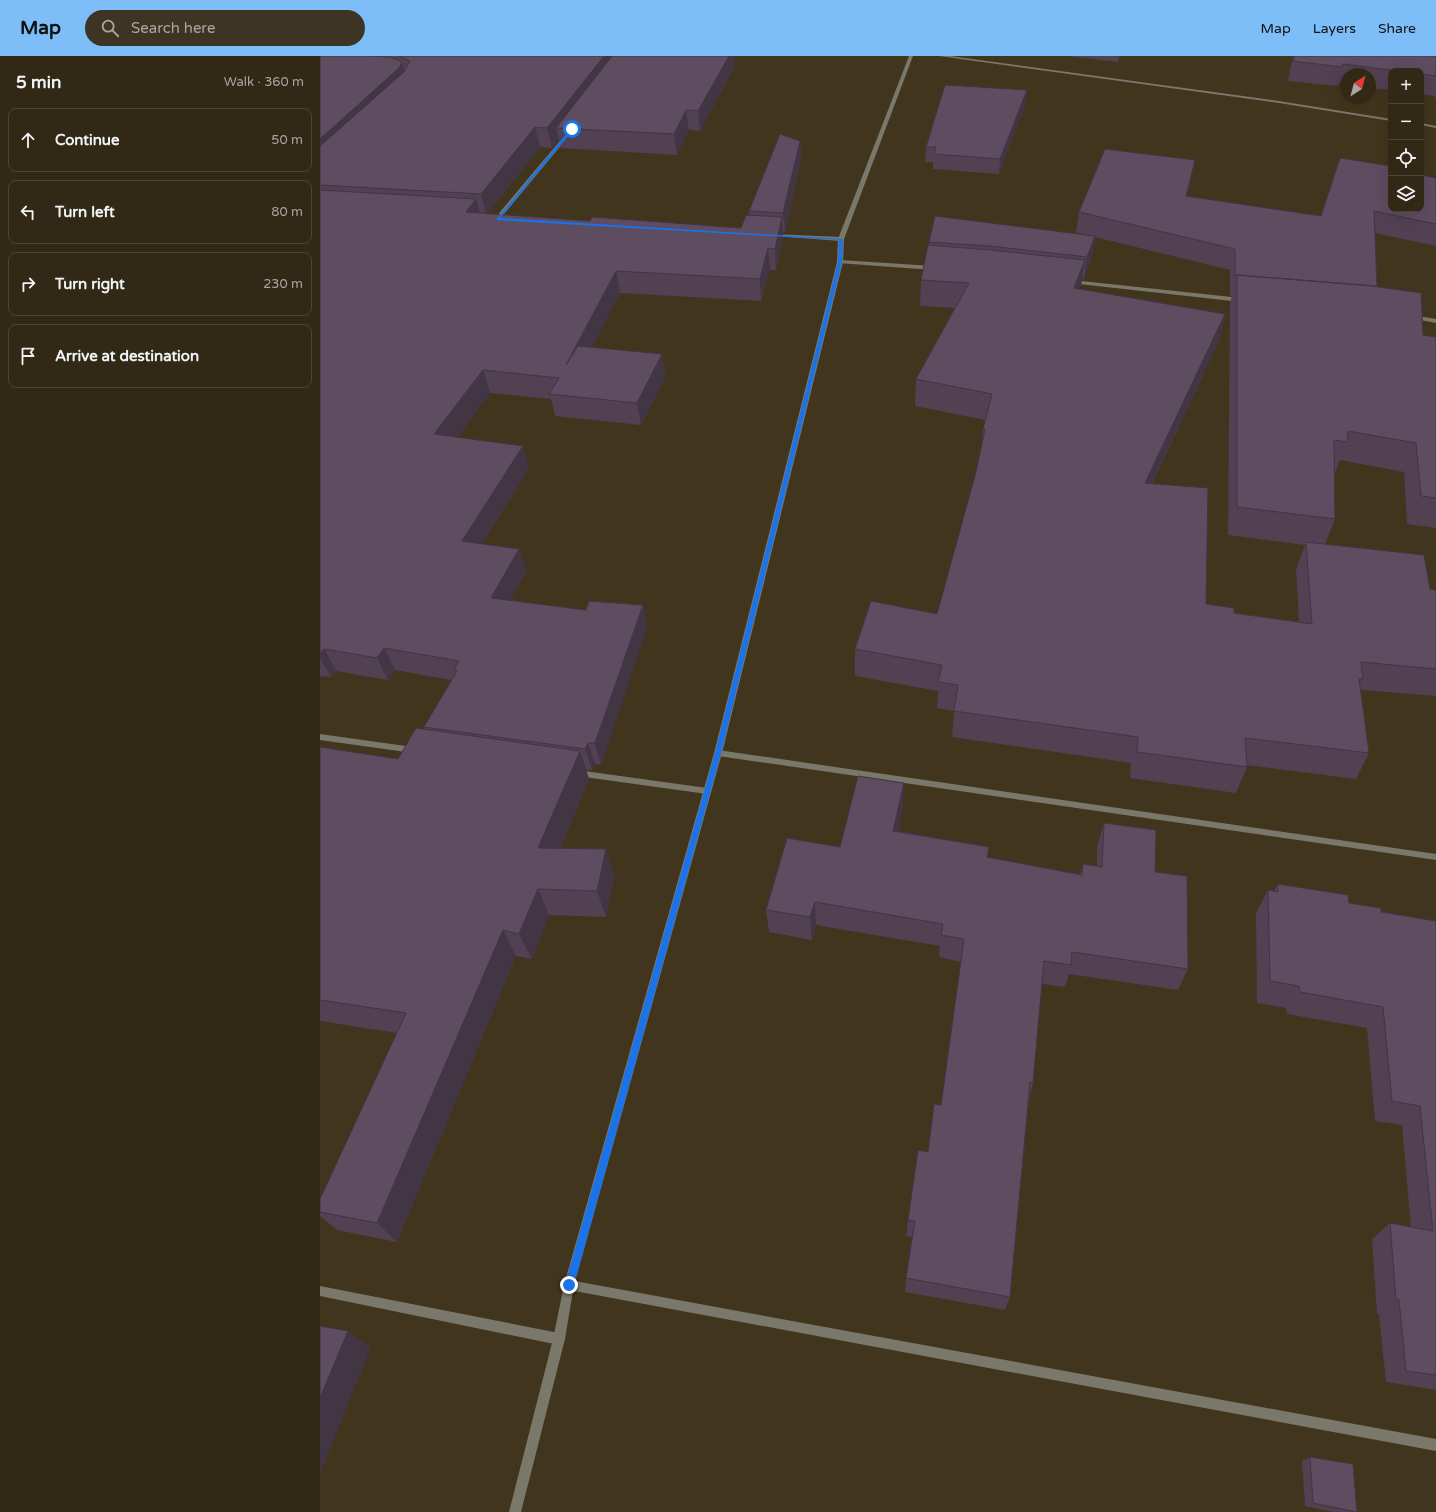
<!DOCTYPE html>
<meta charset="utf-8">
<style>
:root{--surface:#322816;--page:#3d3423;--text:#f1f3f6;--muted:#a8a6a1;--line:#4d4435;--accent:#7dbef9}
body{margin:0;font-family:"Varela Round",sans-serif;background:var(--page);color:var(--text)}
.controls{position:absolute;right:12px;top:12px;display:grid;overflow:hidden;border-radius:8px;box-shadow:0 4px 16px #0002}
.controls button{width:36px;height:36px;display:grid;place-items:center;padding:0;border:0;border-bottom:1px solid var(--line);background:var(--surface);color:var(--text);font:20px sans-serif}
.compass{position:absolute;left:1020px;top:12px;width:36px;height:36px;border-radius:50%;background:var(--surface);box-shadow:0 4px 16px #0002;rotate:36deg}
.stop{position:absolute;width:12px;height:12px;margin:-9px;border:3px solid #1a73e8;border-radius:50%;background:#fff}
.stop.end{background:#1a73e8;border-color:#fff;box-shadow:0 1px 4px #0008}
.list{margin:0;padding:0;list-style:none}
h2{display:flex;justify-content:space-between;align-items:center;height:52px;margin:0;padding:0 16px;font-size:17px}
h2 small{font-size:13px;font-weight:400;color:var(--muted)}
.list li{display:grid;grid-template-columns:26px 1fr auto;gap:12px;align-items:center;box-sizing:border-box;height:64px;margin:0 8px 8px;padding:0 8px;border:1px solid var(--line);border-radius:8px}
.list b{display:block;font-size:15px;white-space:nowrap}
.list em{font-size:13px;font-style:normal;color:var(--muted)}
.icon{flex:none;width:22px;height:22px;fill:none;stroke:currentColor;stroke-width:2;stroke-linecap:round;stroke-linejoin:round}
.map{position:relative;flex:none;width:1116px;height:1456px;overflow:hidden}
header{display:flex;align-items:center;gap:24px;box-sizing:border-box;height:56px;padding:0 20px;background:var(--accent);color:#111}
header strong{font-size:19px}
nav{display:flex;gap:22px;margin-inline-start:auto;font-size:14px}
.search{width:280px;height:36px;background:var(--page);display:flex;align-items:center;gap:10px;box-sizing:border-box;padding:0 14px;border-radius:22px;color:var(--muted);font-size:15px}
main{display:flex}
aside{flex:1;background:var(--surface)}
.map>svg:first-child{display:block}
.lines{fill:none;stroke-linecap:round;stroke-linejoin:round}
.minor{fill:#7a776b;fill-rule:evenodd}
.tertiary{fill:#7a776b;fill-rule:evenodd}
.wall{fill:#514153;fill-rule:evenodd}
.shaded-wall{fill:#423544}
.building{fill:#5e4c61;stroke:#423544}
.route{fill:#1a73e8}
</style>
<header>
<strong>Map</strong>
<div class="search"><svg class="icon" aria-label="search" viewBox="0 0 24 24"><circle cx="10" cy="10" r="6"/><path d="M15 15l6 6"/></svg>Search here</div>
<nav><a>Map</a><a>Layers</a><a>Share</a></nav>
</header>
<main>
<aside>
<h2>5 min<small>Walk · 360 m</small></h2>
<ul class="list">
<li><svg class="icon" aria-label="ahead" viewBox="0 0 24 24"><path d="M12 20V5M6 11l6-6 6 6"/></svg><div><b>Continue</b></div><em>50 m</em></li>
<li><svg class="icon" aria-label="left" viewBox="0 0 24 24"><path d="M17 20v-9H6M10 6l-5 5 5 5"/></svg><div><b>Turn left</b></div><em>80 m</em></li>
<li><svg class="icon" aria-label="right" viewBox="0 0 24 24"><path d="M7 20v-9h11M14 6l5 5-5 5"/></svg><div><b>Turn right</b></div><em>230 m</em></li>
<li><svg class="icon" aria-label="arrive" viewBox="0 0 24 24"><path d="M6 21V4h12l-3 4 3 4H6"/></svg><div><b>Arrive at destination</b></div></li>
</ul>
</aside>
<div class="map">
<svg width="1116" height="1456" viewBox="0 0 1116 1456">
<rect width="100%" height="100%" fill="#42351d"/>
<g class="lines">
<path class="minor" d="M619,0H630L959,45L1071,63V65L959,47Z
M1101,67L1116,70V72L1101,69Z
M244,80L248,81L179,164H175V162Z
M452,178L521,181L524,183L521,185L454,180L452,179Z
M520,204L613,210L616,212L613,214L518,207V205Z
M752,224L921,242L924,244L921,246L750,227L749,226Z
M1092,259L1116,263V267L1090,262L1089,261Z
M0,678L93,691L97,694L93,697L0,684Z
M398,694L1116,798V804L398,700L394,697Z
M257,714L387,732L390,733L391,735L390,737L387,738L257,720L254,719L253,717L254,715Z
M249,1224L1116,1383V1395L249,1234L245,1233L244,1229L245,1225Z
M0,1230L239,1277L243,1279L245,1283L243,1287L239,1289L0,1240Z"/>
<path class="tertiary" d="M589,0H593L524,183L523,206L402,697L254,1229L245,1283L201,1456H189L233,1283L244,1229L394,697L517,206L518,183Z"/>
</g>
<path class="wall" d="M0,0H414L415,10L380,75L369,74L357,99L241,92L239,83L232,92L220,91L167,158L270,165L421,172L429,159V155L480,85L481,104L465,176H463V182L456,214H450L441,245L300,237L272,291L346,320L321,369L235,360L231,343L170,337L137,381L209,412L162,488L207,515L190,544L266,554L323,549L327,571L281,709L275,708L272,714H266L269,723L240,793H286L294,820L286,861L229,859L212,903L196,900L77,1186L17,1174L0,1160V1143L77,977L0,965V691L78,703L105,674L104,671L131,624L75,614L68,624L16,615L11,621L0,620Z
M748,0H801L798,6Z
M973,0H1116V43H1115V40L1101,38V15H1071V34L1050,32V18H1026V29L1017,28V30L968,25Z
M705,49L679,118L613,113V106H605L606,91Z
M875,104L867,140L1001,160L1071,153L1116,122V190L1055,177L1057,230L1103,279L1116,281V472L1087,468L1084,416L1020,404L1016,415L1014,414L1015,463L1005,488L1110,533L1116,534V640L1041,634L1049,697L1036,723L926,709L927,711L916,737L810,722L811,707L632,681L634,655L617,652L618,635L535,620V593L617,558L656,416L662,390L663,373L665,364L595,350L596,323L635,252L600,250L601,224L609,189V186L771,180L756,176L759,156ZM775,181L910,214V240H912L910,247L908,479L985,489L976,513L979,566L914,557L886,548L832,428L899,285L905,258L760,233L762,223H764L771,203Z
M583,751L578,775L669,791L667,801L760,818L763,808L777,810V791L784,767L835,816L868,913L858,934L749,918L745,931L722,928L713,1027L709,1045L690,1241L685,1254L585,1236L586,1222L592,1181L586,1180L588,1164L621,1049L641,906L619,901L620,890L496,869L492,884L449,876L446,854L520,791Z
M958,828L1029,847L1061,856L1116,865V1334L1066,1326L1059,1258H1057L1052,1183L1070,1167L1091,1171L1082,1069L1055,1065L1047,972L967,958L966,952L937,947L936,857L948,834L954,835Z
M990,1401L1037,1456H1013L985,1450L982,1405Z"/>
<path class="shaded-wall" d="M284,0H306L236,72L239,83L232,92L227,72Z
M409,0H414L415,10L380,75L378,55Z
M799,0H801L798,6Z
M82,6L88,26L0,110V83Z
M707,34L705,49L679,118L680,103Z
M366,54L369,74L357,99L354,78Z
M215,71L220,91L166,159L161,138Z
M480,85L481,104L465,176L463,157Z
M875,104L871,124L862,160L866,140Z
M156,143L162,164L146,156Z
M462,161L463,182L456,214L455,193Z
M775,180L771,203L764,223L767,201Z
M448,192L450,214L441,245L440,223Z
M765,204L761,230L750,259L754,232Z
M296,215L300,237L252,331L246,309Z
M905,258L899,285L819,454L825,427Z
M342,298L346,320L321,369L317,347Z
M163,314L170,337L122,400L114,378Z
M203,390L209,412L150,507L142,485Z
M199,493L207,515L179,564L171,542Z
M323,549L327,571L281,709L275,687Z
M64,592L75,614L68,624L57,602Z
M4,593L16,615L11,621L0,602V598Z
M268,687L275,708L272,714L265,693Z
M260,695L269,723L229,819L218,792Z
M584,727L583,751L573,798V775Z
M286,793L294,820L286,861L277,835Z
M218,833L229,859L212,903L199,878Z
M495,846L496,869L492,884L490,861Z
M183,874L196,900L77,1186L57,1167Z
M28,1275L51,1291L0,1418V1342Z"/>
<path class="building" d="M0,0H51L70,1L82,6L79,12L0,83Z
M79,0H284L227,72L215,71L161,138L0,129V90L84,16L90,5Z
M292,0H409L378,55L366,54L354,78L236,72Z
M974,0H1116V20L1101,18V15H1079L1023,8L1022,11L973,5Z
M625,29L707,34L680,103L614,98L616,91H606Z
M460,78L480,85L463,157L429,155Z
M785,93L875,104L866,140L1001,160L1020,102L1071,110V153H1101V119L1116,122V168L1054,155L1057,230L917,219V220H915V193L759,156Z
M0,134L156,143L146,156L270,165L272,161L421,172L426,159L462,161L455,193L448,192L440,223L296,215L246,309L258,290L342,298L317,347L229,338L239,322L163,314L114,378L203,390L142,485L199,493L171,542L266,554L269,545L323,549L275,687H268L265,693L104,671L137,615L134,614L139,605L64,592L57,602L4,593L0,598Z
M615,160L775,180L767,201L670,190L609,186Z
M608,189L670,194L765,204L754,232L905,258L825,427L888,432L886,548L914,552V557L992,568L986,486L1104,499L1110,533L1116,534V613L1041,606L1043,623H1039L1049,697L925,682L927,711L817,696L818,681L634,655L638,629L618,626L622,609L535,593L551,545L617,558L656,416L665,373H663L672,338L596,323L649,227L601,224Z
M917,219L1052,230L1101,237L1103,279L1116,281V442L1101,440L1096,387L1028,375L1027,386L1014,384L1015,463L917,451Z
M96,672L260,695L218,792L286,793L277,835L218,833L199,878L183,874L57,1167L0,1156V1143L86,957L0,944V691L78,703Z
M538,720L584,727L573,775L669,791L667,801L762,819L763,808L782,811L784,767L836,774L835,816L867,820L868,913L752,896L751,909L724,905L713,1027L710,1026L690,1241L586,1222L595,1165L588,1164L598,1094L608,1096L614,1048L621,1049L644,883L621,879L623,868L495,846L490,861L446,854L467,782L520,791Z
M958,828L1028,839L1029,847L1061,852V856L1116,865V1319L1086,1315L1079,1244H1076L1070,1167L1113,1175L1100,1050L1072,1045L1063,951L980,936L979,930L950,925L948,834L958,836Z
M0,1270L28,1275L0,1342Z
M990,1401L1033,1408L1037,1456L993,1447Z"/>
<path class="route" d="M251,72L254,73L180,162L523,183L522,206L401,697L254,1229L249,1234L245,1229L395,697L518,206L519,184L176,164Z"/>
</svg>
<div class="controls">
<button>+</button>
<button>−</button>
<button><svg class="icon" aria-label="locate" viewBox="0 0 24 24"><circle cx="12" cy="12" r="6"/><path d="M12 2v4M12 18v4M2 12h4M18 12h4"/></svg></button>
<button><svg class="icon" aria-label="layers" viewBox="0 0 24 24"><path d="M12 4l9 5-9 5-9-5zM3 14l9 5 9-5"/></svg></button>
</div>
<svg class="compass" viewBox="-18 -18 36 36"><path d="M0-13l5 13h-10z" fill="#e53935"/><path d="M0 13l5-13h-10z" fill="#a8a6a1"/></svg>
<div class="stop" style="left:252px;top:73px"></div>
<div class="stop end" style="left:249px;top:1229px"></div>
</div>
</main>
